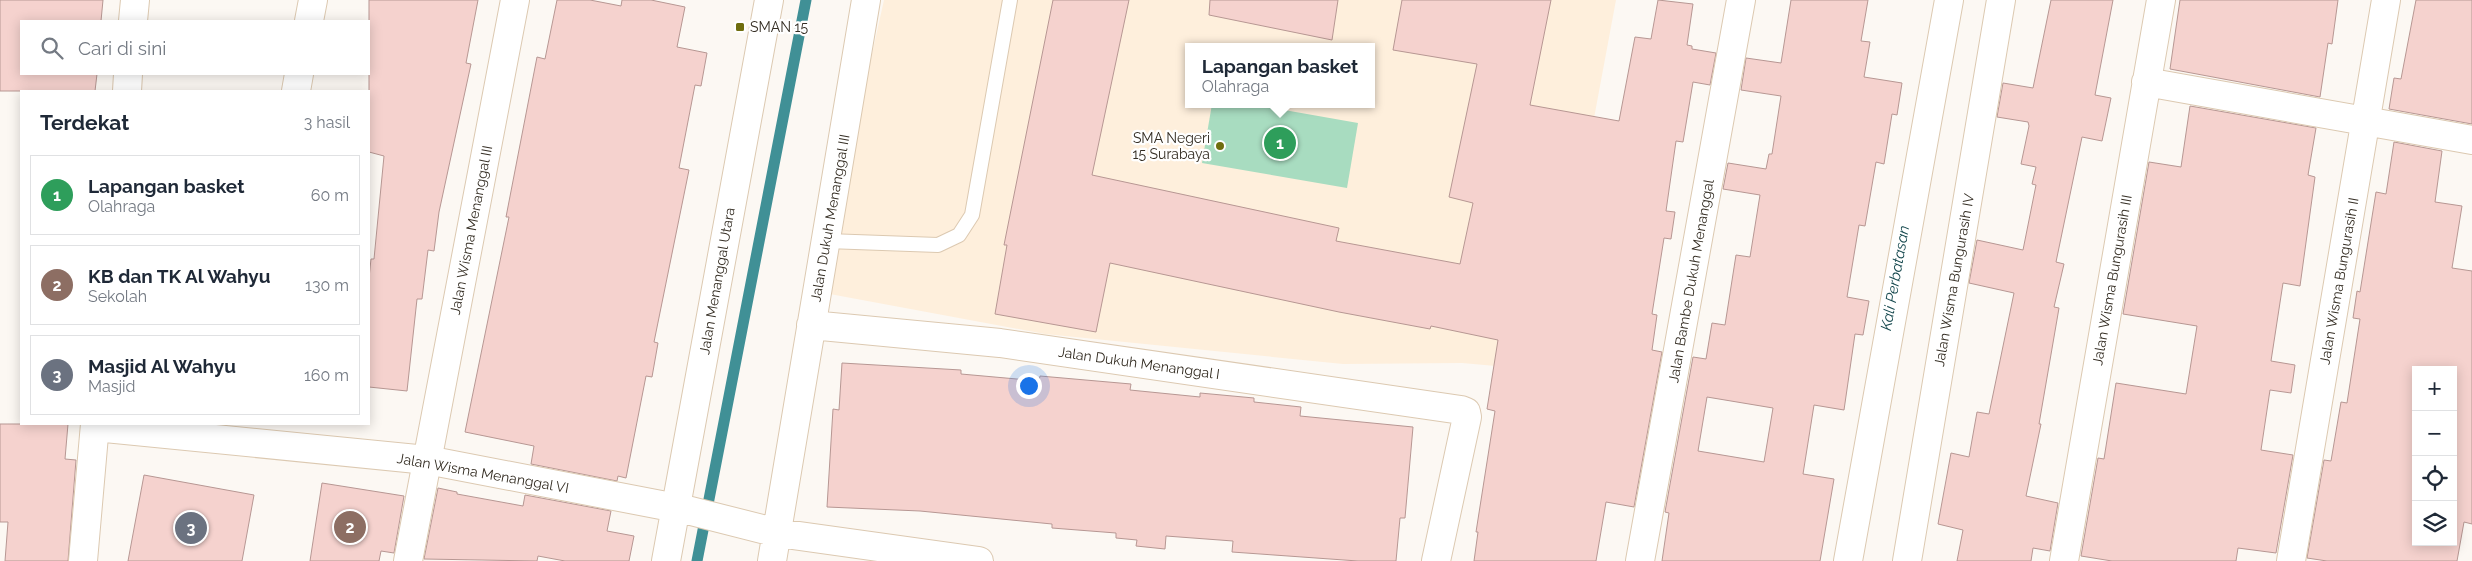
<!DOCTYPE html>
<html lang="id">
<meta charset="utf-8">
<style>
:root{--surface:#fff;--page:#f6f6f7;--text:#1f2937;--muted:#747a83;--line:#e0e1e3;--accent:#b45309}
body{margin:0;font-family:Raleway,sans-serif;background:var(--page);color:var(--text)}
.controls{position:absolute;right:15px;bottom:15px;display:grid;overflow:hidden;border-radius:0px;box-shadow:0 2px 12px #0003}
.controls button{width:45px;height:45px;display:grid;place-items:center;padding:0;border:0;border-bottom:1px solid var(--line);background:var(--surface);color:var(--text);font:25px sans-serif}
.you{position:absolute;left:1028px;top:385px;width:18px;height:18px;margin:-12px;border:4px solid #fff;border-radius:50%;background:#1a73e8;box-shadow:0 0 0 8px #1a73e833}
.badge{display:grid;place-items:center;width:32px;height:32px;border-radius:50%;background:var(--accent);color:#fff;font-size:16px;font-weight:700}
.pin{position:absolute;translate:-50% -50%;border:2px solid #fff;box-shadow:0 1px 5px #0006}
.popup{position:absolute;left:1185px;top:43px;width:190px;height:65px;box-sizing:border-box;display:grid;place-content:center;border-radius:0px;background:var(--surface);filter:drop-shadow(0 1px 4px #0005);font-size:16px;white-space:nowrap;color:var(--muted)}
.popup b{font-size:19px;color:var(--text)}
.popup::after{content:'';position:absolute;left:50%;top:100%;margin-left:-10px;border:10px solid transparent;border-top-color:var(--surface)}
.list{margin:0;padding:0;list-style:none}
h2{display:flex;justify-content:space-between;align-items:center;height:65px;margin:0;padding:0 20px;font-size:21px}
h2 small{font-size:16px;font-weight:400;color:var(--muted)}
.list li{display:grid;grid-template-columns:32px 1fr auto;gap:15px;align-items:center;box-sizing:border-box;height:80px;margin:0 10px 10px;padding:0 10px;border:1px solid var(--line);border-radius:0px}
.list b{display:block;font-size:19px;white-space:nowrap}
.list p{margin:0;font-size:16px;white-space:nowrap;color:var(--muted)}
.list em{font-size:16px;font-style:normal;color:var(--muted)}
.icon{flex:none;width:28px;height:28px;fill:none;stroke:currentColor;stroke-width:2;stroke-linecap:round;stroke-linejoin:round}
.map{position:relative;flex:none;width:2472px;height:561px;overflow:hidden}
.search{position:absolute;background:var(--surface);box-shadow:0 2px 12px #0003;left:20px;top:20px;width:350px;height:55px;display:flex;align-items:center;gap:12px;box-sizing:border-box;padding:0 18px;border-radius:0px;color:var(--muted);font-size:19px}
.panel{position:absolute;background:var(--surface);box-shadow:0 2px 12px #0003;left:20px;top:90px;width:350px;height:335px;border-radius:0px}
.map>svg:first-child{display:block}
.built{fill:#feefdc;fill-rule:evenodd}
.pitch{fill:#a8dcc0}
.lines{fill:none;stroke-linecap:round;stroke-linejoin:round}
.stream{stroke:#409096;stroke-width:11}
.building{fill:#f5d2ce;stroke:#b79793;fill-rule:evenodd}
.lane-casing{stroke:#dcc9b1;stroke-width:16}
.street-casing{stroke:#dcc9b1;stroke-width:30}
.lane{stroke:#fff;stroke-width:14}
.street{stroke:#fff;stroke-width:28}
.poi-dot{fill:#6f6d0e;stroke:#fff;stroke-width:2}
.labels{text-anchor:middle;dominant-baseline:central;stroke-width:4.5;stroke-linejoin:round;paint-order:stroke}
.poi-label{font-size:14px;fill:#342d23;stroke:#fff;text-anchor:start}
.street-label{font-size:14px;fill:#342d23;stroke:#fff}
.water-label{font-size:15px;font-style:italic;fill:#15484e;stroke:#fff}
</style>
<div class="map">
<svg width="2472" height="561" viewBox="0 0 2472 561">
<rect width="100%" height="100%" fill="#fcf8f3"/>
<path class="built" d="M884,0H1616L1581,188L1518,368L1462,363L1343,364L1045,334L819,292ZM1189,47H1371V104H1189Z"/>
<path class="pitch" d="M1212,104H1250L1358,123L1347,188L1202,163Z"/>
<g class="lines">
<path class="stream" d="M697,561L806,0"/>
</g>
<path class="building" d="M0,0H103L101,21H21V74H97L95,91H0Z
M369,0H478L466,63L471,64L439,212L434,251L428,250L422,299H417L407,391L369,387V278L371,259H374L384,156L369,152Z
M557,0H590L621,6L622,0H651L685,7L677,47L707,53L701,86L695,85L679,168L689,170L654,342L658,343L652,377L646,376L626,478L618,476L617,481L531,464L534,446L465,432L509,217H506L537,57L545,59Z
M1053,0H1129L1092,175L1339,228L1336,241L1460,264L1473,203L1449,197L1477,64L1393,50L1402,0H1551L1530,105L1619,121L1635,37L1651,39L1658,0L1693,4L1687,45L1692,46V49L1716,53L1710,85L1693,82L1683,142L1676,141L1666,211L1675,212L1671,239L1664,238L1652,314L1657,315L1652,350L1662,352L1634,507L1606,502L1596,561H1474L1478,532H1476L1495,411L1487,409L1498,340L1431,326L1430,329L1339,312L1110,263L1096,332L995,314L1007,245H1004Z
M1210,0H1338L1332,40L1209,15Z
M1791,0H1868L1861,41L1870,42L1864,77L1902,83L1897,115L1892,114L1884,164L1876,162L1865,226L1859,225L1847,297L1869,301L1863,335L1855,334L1844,410L1814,405L1803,474L1834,479L1820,561H1662L1669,513L1665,512L1693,357L1706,359L1712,323L1725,325L1736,255L1750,257L1760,195L1723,189L1728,163L1766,169L1769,154H1772L1781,96L1741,90L1746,58L1781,63ZM1707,397L1773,408L1764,462L1698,451Z
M2051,0H2113L2095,95L2111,98L2102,141L2082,137L2056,262L2064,264L2054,307L2059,308L2039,424H2041L2026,496L2058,503L2050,551L2033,548L2031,561H1957L1963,530L1938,524L1951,453L1969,457L1977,412L1989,414L2014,293L1969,283L1977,240L2023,250L2036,185L2032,184L2036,167L2021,164L2029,126L2028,122L1997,117L2003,83L2033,88Z
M2180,0H2338L2332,44L2328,43L2320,97L2170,69Z
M2416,0H2472V124L2389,109L2394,78L2401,79Z
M2190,106L2316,128L2308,175L2315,177L2300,286L2283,283L2271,361L2295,365L2291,393L2270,390L2261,450L2293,455L2276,553L2238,548L2236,561H2112L2081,556L2098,458L2104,459L2116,383L2186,394L2197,326L2123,314L2149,162L2181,167Z
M2394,142L2442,151L2435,202L2462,206L2452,268L2472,271V524L2464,522L2457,561H2327L2307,558L2324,460L2331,461L2341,402L2347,403L2360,319L2353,318L2357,291L2360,292L2376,192L2386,194ZM2416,370H2453V542H2416Z
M842,363L961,370V374L1039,381L1040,376L1131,384L1130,390L1200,397V393L1254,398V402L1301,407L1300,416L1413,427L1405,518H1400L1396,561H1358L1232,552L1233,541L1166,536L1165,549L1136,546L1137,540L1116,538V533L1052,528V524L920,511L827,507L833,409L839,410Z
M0,424H68L65,459L76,460L68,561H5L8,522H0Z
M144,475L254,495L242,561H128Z
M322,483L404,496L394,553L381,551L379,561H310Z
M438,488L457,492V494L523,506L525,495L611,511L607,531L634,536L629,561H565L538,556L537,561L424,559Z"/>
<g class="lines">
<g class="lane-casing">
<path id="lane" d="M827,241L938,245L959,235L972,215L1010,0"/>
</g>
<g class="street-casing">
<path id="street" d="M133,21L135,0
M309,21L313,0
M2146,82L2472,140
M127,91L128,74
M296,91L299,74
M811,325L1000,343L1461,410L1466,412L1467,417L1436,561
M95,427L427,460L687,510L778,533L979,561
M83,561L95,424
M408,561L515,0
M666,561L769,0
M772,561L866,0
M1640,561L1741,0
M1848,561L1949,0
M1907,561L2001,0
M2064,561L2161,0
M2291,561L2386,0"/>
</g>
<use href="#lane" class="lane"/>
<use href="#street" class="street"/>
</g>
<g class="poi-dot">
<rect x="735" y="22" width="10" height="10" rx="2.5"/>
<circle cx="1220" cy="146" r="5"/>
</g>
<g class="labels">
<g class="poi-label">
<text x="750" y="27">SMAN 15</text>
<text x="1210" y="138" text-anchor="end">SMA Negeri<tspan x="1210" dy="16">15 Surabaya</tspan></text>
</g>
<g class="street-label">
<text transform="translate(830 218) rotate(-80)">Jalan Dukuh Menanggal III</text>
<text transform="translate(471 230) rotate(-79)">Jalan Wisma Menanggal III</text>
<text transform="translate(1954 280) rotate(-80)">Jalan Wisma Bungurasih IV</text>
<text transform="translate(2112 280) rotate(-80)">Jalan Wisma Bungurasih III</text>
<text transform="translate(717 281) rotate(-80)">Jalan Menanggal Utara</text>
<text transform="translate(1691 281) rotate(-80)">Jalan Bambe Dukuh Menanggal</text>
<text transform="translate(2339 281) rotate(-80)">Jalan Wisma Bungurasih II</text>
<text transform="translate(1139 363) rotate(8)">Jalan Dukuh Menanggal I</text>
<text transform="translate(483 473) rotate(10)">Jalan Wisma Menanggal VI</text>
</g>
<g class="water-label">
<text transform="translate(1895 278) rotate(-80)">Kali Perbatasan</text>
</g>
</g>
</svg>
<div class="controls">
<button>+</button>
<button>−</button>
<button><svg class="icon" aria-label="locate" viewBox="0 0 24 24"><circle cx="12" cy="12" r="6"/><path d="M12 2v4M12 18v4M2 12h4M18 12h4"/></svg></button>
<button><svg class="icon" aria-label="layers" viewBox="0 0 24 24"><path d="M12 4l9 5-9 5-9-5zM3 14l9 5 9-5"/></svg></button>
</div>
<div class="you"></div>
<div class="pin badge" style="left:1280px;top:143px;background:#2e9e5b">1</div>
<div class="popup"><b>Lapangan basket</b>Olahraga</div>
<div class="pin badge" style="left:350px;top:527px;background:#8d6e63">2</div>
<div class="pin badge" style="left:191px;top:528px;background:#6b7280">3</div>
<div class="search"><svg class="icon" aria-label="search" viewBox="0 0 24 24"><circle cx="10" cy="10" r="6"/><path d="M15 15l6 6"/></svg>Cari di sini</div>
<section class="panel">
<h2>Terdekat<small>3 hasil</small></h2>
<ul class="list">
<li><span class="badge" style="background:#2e9e5b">1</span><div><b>Lapangan basket</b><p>Olahraga</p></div><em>60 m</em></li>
<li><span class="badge" style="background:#8d6e63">2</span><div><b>KB dan TK Al Wahyu</b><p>Sekolah</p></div><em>130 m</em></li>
<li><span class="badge" style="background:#6b7280">3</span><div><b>Masjid Al Wahyu</b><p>Masjid</p></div><em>160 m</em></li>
</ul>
</section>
</div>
